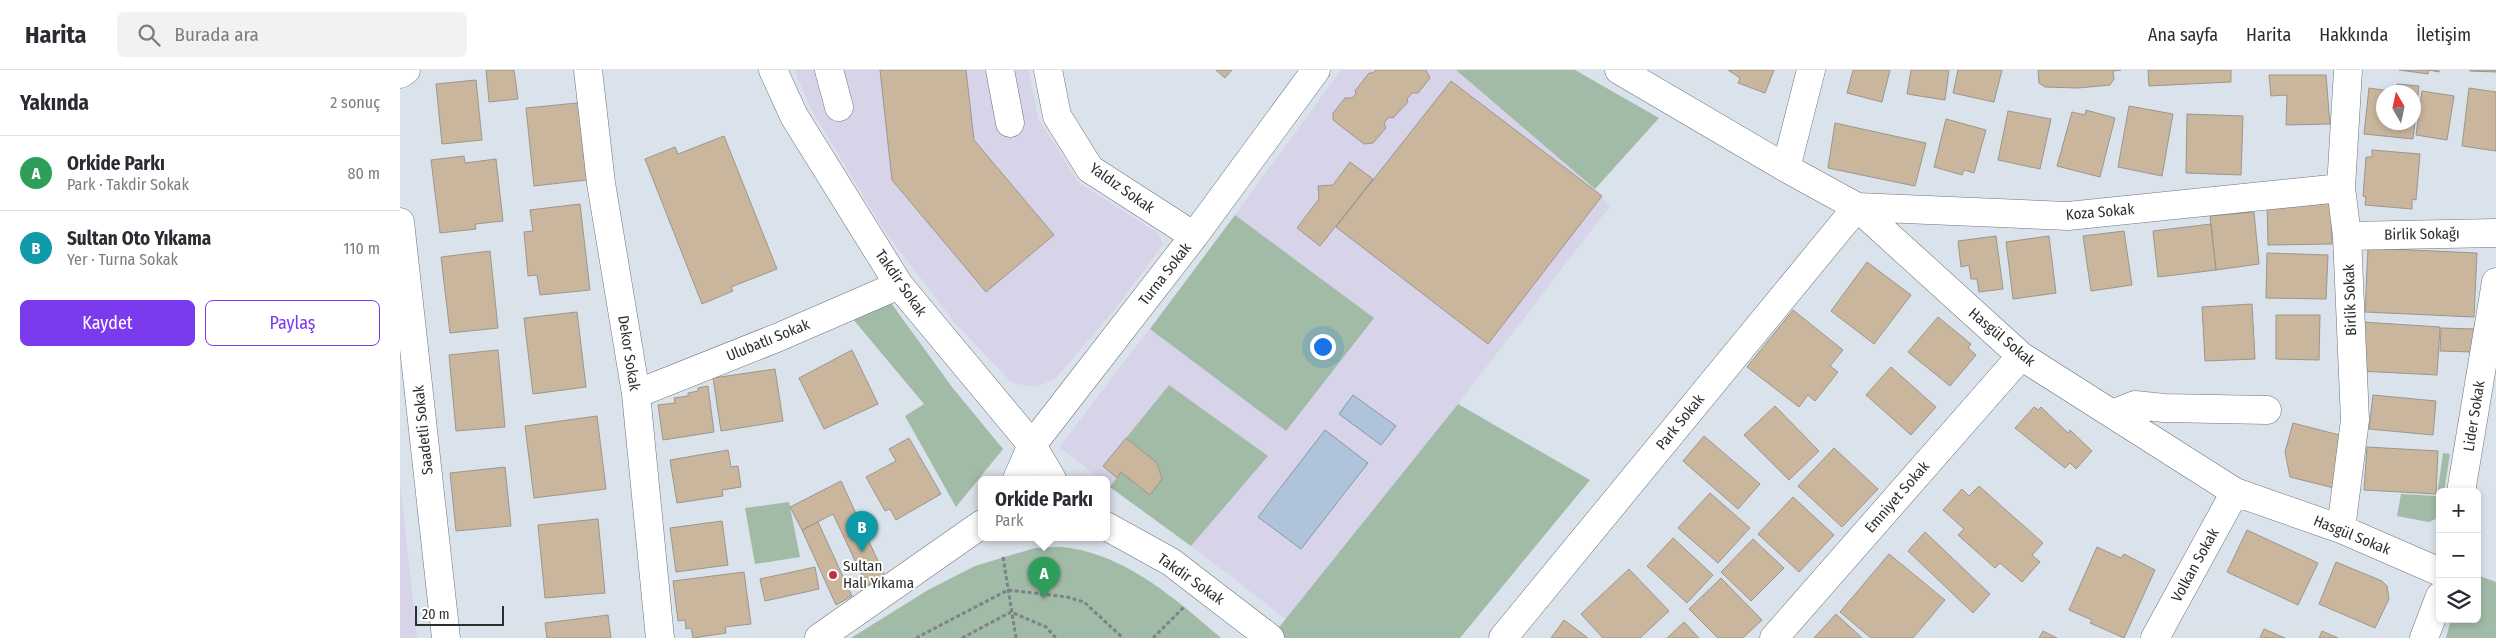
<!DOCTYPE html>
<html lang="tr">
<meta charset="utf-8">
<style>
:root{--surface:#fff;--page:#f2f2f3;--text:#2b2b33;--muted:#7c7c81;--line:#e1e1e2;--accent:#7c3aed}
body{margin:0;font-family:"Fira Sans Condensed",sans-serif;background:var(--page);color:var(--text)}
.controls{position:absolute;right:15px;bottom:15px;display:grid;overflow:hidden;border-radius:8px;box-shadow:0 2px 8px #0003}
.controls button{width:45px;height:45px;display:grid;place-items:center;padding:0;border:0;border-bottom:1px solid var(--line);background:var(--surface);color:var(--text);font:25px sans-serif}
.compass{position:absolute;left:1976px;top:15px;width:45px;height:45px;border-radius:50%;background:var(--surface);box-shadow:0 2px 8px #0003;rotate:351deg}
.scale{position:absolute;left:15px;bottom:12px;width:89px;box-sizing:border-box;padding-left:5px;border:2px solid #2c2f32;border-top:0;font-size:14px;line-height:18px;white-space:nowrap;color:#2c2f32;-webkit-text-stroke:4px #fff;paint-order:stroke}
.you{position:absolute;left:922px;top:276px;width:18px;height:18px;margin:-12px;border:4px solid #fff;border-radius:50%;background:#1a73e8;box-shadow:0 0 0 8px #1a73e833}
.badge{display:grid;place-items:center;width:32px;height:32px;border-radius:50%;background:var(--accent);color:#fff;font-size:16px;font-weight:700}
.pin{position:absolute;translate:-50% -41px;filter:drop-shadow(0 1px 2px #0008)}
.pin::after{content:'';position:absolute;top:26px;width:18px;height:15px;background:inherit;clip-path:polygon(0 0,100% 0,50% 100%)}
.popup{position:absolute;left:578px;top:406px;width:132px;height:65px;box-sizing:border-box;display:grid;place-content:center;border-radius:8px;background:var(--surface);filter:drop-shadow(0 1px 4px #0005);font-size:16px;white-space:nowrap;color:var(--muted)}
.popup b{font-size:19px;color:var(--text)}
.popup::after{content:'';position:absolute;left:50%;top:100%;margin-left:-10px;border:10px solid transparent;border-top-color:var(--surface)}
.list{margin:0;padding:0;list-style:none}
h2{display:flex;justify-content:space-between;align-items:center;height:65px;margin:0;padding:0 20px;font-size:21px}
h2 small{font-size:16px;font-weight:400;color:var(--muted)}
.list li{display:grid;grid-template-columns:32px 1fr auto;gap:15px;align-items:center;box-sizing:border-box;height:75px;padding:0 20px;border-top:1px solid var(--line)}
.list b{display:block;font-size:19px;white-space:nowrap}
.list p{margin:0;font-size:16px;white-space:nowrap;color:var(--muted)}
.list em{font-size:16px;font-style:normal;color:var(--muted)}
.actions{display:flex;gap:10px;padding:15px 20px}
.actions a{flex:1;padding:11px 0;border:1px solid var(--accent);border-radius:8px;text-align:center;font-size:18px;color:var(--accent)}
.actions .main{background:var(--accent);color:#fff}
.icon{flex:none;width:28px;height:28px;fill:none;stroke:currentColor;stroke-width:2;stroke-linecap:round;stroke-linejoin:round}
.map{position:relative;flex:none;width:2096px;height:568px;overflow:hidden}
header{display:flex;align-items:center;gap:30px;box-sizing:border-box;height:70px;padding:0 25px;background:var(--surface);border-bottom:1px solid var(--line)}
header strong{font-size:24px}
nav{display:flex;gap:28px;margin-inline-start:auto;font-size:18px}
.search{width:350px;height:45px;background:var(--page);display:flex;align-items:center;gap:12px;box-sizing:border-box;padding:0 18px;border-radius:8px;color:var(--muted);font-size:19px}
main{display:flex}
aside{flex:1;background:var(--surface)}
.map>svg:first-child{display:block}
.education{fill:#d7d4ea}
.green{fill:#a1bba7}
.water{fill:#afc4db;stroke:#8897a8}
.building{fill:#c9b69d;stroke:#9c968d;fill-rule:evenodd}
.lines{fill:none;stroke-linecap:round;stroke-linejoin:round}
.minor-casing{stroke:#6d747b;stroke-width:29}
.path{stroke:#7d8288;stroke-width:3;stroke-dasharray:4 2.5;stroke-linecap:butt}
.minor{stroke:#fff;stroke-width:28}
.poi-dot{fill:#bf2f47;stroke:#fff;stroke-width:2}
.labels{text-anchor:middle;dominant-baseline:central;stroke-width:4;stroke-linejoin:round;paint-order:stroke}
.street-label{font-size:15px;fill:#2c2f32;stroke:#fff}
.poi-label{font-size:15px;fill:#2c2f32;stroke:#fff;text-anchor:start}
</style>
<header>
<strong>Harita</strong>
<div class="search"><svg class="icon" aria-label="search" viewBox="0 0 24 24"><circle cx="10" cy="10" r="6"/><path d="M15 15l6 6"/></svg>Burada ara</div>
<nav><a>Ana sayfa</a><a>Harita</a><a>Hakkında</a><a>İletişim</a></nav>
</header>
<main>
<aside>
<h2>Yakında<small>2 sonuç</small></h2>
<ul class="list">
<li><span class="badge" style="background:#2e9e5b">A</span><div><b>Orkide Parkı</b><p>Park · Takdir Sokak</p></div><em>80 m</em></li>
<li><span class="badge" style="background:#0f9aa8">B</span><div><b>Sultan Oto Yıkama</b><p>Yer · Turna Sokak</p></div><em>110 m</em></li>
</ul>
<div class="actions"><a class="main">Kaydet</a><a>Paylaş</a></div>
</aside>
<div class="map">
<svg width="2096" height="568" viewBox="0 0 2096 568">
<rect width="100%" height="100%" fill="#dae2eb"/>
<path class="education" d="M394,0H629L638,48L679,113L758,163L763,174L717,237L654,310L635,317L612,313L554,252L482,157L410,37Z
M941,0H1056L1195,119L1210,136L982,433L886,549L791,476L710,417L707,415L706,409H700L659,377L794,201Z
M0,411L17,568H0Z"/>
<path class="green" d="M1056,0H1175L1259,48L1195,119Z
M835,145L974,248L886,361L750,259Z
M491,233L552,317L603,379L556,437L505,346L524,334L452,248Z
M769,315L868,386L791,476L710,417L721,402L757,393L726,368Z
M1058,334L1190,410L1060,568H886L876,561Z
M2043,383L2050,384L2044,422H2040V447L2029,452L1997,446L2001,424L2037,426Z
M389,432L400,487L355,494L345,438Z
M635,478C647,478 659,476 670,478C729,487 778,531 821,568H451L528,520L575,496Z
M2077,505L2096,512V568H2046L2051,549H2077Z"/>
<path class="water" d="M953,325L996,356L981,375L939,344Z
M925,360L968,393L901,479L858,447Z"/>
<path class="building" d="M86,0H114L118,29L89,32Z
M480,0H566L574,70L654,165L586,222L492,110Z
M816,0H832L825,8Z
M976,0H1026L1030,8L1018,23H1012L1007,29L1008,32L993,48L989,47L984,53L986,58L973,73L964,74L933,50V43L945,28H952L956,24L955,21L969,3H973Z
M1328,0H1374L1365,23L1338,13L1340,8Z
M1453,0H1490L1482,32L1447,23Z
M1511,0H1549L1545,30L1507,24Z
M1558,0H1602L1594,32L1553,23Z
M1638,0H1721L1713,1L1714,9L1710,15L1678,18L1645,17L1639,13Z
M1748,0H1831V12L1749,16Z
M1999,0H2039V2L2029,0L2028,4Z
M2070,0H2096V2L2070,1Z
M1869,5H1926L1930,54L1886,55L1887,25L1871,26Z
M76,10L82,70L42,74L36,14Z
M1051,11L1202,126L1088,274L936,157Z
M1997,14L2019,16L2013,69L1964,64L1969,18L1996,22ZM1984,22H2014V52H1984Z
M2069,18L2096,22V81L2062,76Z
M2022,21L2054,26L2047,70L2016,65Z
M187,32L195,109L134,116L126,38Z
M1729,36L1773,44L1762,106L1718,97Z
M1686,40L1715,48L1700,107L1657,96L1672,42L1685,45Z
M1608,41L1651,49L1640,99L1598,90Z
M1787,44L1843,46L1841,105L1786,103Z
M1546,49L1586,60L1574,103L1564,100L1562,105L1534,97Z
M1435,53L1526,73L1515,116L1428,98Z
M324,66L377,199L331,217L333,221L302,234L245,89L275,77L278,84Z
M1972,80L2020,84L2016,130L2012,129V139L1965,135L1966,127L1963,126L1966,87H1972Z
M64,86L65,93L96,89L103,151L75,154L76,159L40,163L31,90Z
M950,92L973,109L920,176L897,158L919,129L918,116L933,115Z
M1931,130L1932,174L1868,175L1867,132Z
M180,134L190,220L140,225L137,205L128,206L124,162L133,161L130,140Z
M1854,142L1859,194L1816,200L1810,146Z
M1811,154L1816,200L1758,207L1753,161Z
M1724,161L1732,215L1691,221L1683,166Z
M1596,166L1603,219L1579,222L1577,209H1571L1569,195L1561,197L1558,171Z
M1649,166L1656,223L1613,229L1606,172Z
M1968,178L2077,183L2074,247L1965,242Z
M90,181L98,258L50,263L41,187Z
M1867,183L1928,185L1926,229L1866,228Z
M1467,192L1511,225L1474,274L1431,241Z
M1852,234L1855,289L1805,291L1802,237Z
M1393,240L1443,280L1430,296L1438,302L1415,331L1408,325L1399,337L1347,297Z
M177,242L186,317L133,324L124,248Z
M1876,245H1920L1919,290L1876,289Z
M1538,247L1571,274L1568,278L1576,285L1550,316L1508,282Z
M1962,252L2040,257L2037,305L1959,301Z
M2041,258L2074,259L2073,282L2040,281Z
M98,280L105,357L56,361L49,285Z
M452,280L478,334L424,359L399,308Z
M1491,297L1536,337L1511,365L1466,325Z
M375,299L383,351L321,361L313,308Z
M308,316L314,362L263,370L258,335L275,333L274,328L288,326V323L298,321V318Z
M1973,325L2036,331L2033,365L1969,359Z
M1375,336L1419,381L1389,410L1344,365Z
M1634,337L1638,340L1641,337L1668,363L1670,360L1692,381L1676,399L1670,393L1665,398L1615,358Z
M197,346L206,419L134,428L125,356Z
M1893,353L1947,367L1934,418L1890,407L1885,382Z
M1304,366L1360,414L1338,439L1283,391Z
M509,368L541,424L496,450L490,439L485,441L466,407L496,391L489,379Z
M726,368L757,393L762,409L750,425L721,402L717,408L703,396Z
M1967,377L2038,381L2036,424L1964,420Z
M1434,378L1478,419L1442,457L1398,416Z
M328,380L331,397L338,396L341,417L322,420L323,426L277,433L270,390Z
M105,397L111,456L56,461L50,403Z
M441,411L484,504L467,516L433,444L402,460L390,437Z
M1579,416L1643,473L1632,485L1640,492L1622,512L1600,493L1595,498L1558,465L1564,459L1543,440L1562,419L1569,426Z
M1310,423L1350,458L1318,493L1278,458Z
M1393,427L1434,465L1399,502L1358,464Z
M198,449L205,523L145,528L138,455Z
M322,451L328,495L276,502L270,458Z
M418,452L452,526L436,535L402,460Z
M1847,460L1918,493L1898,535L1827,502Z
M1525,462L1590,524L1573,543L1508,481Z
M1273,468L1313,505L1287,533L1247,496Z
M1353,469L1384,498L1351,531L1321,502Z
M1697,477L1721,488L1724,484L1755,500L1724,568L1690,553L1692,550L1669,540Z
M1489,484L1545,530L1513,568H1471L1440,542Z
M1936,492L1982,511L1987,516L1989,529L1975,558L1919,534Z
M415,497L419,519L365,531L360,509Z
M1229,499L1269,541L1240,568H1203L1181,544Z
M344,502L351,554L325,557L326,563L293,568L291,558L286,559L285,550L278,551L273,511Z
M1321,508L1362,550L1343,568H1318L1289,539Z
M1436,544L1462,568H1414Z
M208,545L211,568H147L145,553Z
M1164,550L1188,568H1151Z
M1284,552L1299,568H1267Z
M1864,559L1885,568H1860Z
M1643,561L1657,568H1639Z
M1922,561L1938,568H1919Z"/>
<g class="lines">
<g class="minor-casing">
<path id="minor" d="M188,0L201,113L236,324L260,568
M373,0L394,46L499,215L632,375L652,409
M429,0L439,37
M600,0L610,53
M648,0L657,46L690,99L794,166
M1219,0L1386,98L1457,137L1621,286L1835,422L1941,459L2040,502
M0,4L6,0
M1386,98L1411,0
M0,152L46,568
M1947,166L2096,163
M236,324L379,267L499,215
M1712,344L1735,335L1764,338L1867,340
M617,409L632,375L794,166L916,0
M2061,422L2096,212
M706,456L771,492L870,568
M1941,459L1955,350L1947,166L1941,118L1948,0
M419,568L582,454
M1103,568L1457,137L1668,146L1941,118
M1374,568L1621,286
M1755,568L1835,422
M2024,568L2040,526"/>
</g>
<path class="path" d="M603,487L616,568
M516,568L608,520L667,527L684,532L723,568
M562,568L611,542L646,557L656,568
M753,568L784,537"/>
<use href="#minor" class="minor"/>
</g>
<circle class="poi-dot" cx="433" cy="505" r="5"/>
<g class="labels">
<g class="street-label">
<text transform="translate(722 118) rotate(35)">Yaldız Sokak</text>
<text transform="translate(1700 142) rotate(-5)">Koza Sokak</text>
<text transform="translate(2022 164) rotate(-1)">Birlik Sokağı</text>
<text transform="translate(765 204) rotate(-52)">Turna Sokak</text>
<text transform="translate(501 213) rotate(55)">Takdir Sokak</text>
<text transform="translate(1950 230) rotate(-92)">Birlik Sokak</text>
<text transform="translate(1602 267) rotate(40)">Hasgül Sokak</text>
<text transform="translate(368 270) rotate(-22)">Ulubatlı Sokak</text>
<text transform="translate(229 283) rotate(81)">Dekor Sokak</text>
<text transform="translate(2074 346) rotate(-81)">Lider Sokak</text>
<text transform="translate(1280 352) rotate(-51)">Park Sokak</text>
<text transform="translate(23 360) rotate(-96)">Saadetli Sokak</text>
<text transform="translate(1497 427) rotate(-49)">Emniyet Sokak</text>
<text transform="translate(1952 465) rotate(22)">Hasgül Sokak</text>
<text transform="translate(1795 495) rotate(-61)">Volkan Sokak</text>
<text transform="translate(791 509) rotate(35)">Takdir Sokak</text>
</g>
<g class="poi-label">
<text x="443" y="496">Sultan<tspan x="443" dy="17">Halı Yıkama</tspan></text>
</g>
</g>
</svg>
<div class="controls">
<button>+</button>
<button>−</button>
<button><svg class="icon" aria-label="layers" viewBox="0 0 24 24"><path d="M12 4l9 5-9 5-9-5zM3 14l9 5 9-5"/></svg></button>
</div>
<svg class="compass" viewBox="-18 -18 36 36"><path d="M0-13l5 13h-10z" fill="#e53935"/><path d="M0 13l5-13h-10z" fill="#7c7c81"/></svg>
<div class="scale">20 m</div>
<div class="you"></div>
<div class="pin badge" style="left:644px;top:528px;background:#2e9e5b">A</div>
<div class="popup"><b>Orkide Parkı</b>Park</div>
<div class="pin badge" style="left:462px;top:482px;background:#0f9aa8">B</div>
</div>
</main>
